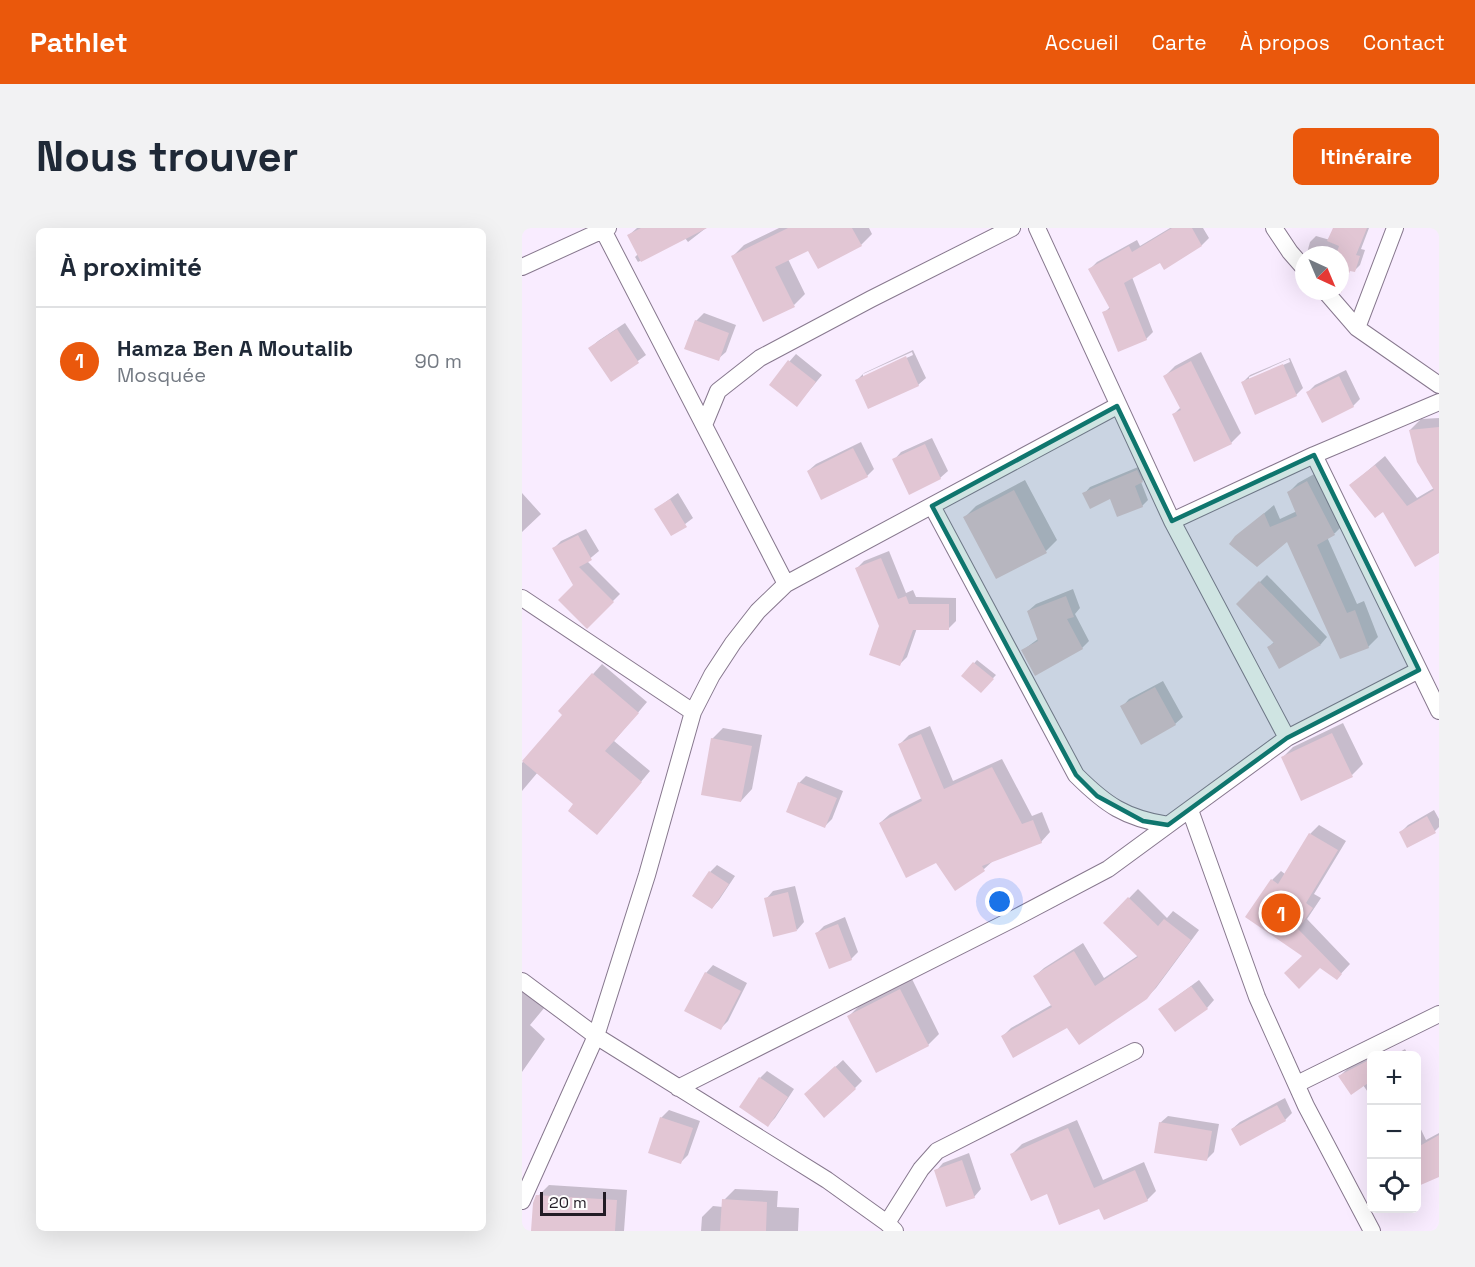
<!DOCTYPE html>
<html lang="fr">
<meta charset="utf-8">
<style>
:root{--surface:#fff;--page:#f2f2f3;--text:#1f2937;--muted:#747a83;--line:#e0e1e3;--accent:#ea580c}
body{margin:0;font-family:"Space Grotesk",sans-serif;background:var(--page);color:var(--text)}
.controls{position:absolute;right:18px;bottom:18px;display:grid;overflow:hidden;border-radius:9px;box-shadow:0 6px 24px #0002}
.controls button{width:54px;height:54px;display:grid;place-items:center;padding:0;border:0;border-bottom:2px solid var(--line);background:var(--surface);color:var(--text);font:30px sans-serif}
.compass{position:absolute;left:773px;top:18px;width:54px;height:54px;border-radius:50%;background:var(--surface);box-shadow:0 6px 24px #0002;rotate:136deg}
.scale{position:absolute;left:18px;bottom:15px;width:66px;box-sizing:border-box;padding-left:6px;border:3px solid #221c25;border-top:0;font-size:16px;line-height:21px;white-space:nowrap;color:#221c25;-webkit-text-stroke:4px #fefefe;paint-order:stroke}
.you{position:absolute;left:478px;top:674px;width:21px;height:21px;margin:-15px;border:4px solid #fff;border-radius:50%;background:#1a73e8;box-shadow:0 0 0 9px #1a73e833}
.badge{display:grid;place-items:center;width:39px;height:39px;border-radius:50%;background:var(--accent);color:#fff;font-size:20px;font-weight:700}
.pin{position:absolute;translate:-50% -50%;border:3px solid #fff;box-shadow:0 2px 6px #0006}
.list{margin:0;padding:0;list-style:none}
h2{display:flex;justify-content:space-between;align-items:center;height:78px;margin:0;padding:0 24px;font-size:26px}
h2 small{font-size:20px;font-weight:400;color:var(--muted)}
.list li{display:grid;grid-template-columns:39px 1fr auto;gap:18px;align-items:center;box-sizing:border-box;height:108px;padding:0 24px;border-top:2px solid var(--line)}
.list b{display:block;font-size:22px;white-space:nowrap}
.list p{margin:0;font-size:20px;white-space:nowrap;color:var(--muted)}
.list em{font-size:20px;font-style:normal;color:var(--muted)}
.icon{flex:none;width:33px;height:33px;fill:none;stroke:currentColor;stroke-width:2;stroke-linecap:round;stroke-linejoin:round}
.map{position:relative;flex:none;width:917px;height:1003px;overflow:hidden;border-radius:9px}
header{display:flex;align-items:center;gap:36px;box-sizing:border-box;height:84px;padding:0 30px;background:var(--accent);color:#fff}
header strong{font-size:28px}
nav{display:flex;gap:33px;margin-inline-start:auto;font-size:21px}
.intro{display:flex;align-items:center;justify-content:space-between;box-sizing:border-box;height:144px;padding:0 36px}
h1{margin:0;font-size:42px}
.button{padding:15px 27px;border-radius:9px;background:var(--accent);color:#fff;font-size:21px;font-weight:700}
main{display:flex;gap:36px;padding:0 36px}
aside{flex:1;background:var(--surface);border-radius:9px;box-shadow:0 6px 24px #0002}
.map>svg:first-child{display:block}
.shadow{fill:#0003;fill-rule:evenodd}
.building{fill:#e2c6d4}
.lines{fill:none;stroke-linecap:round;stroke-linejoin:round}
.minor-casing{stroke:#87788e;stroke-width:18}
.minor{stroke:#fff;stroke-width:16}
.marked{fill:#0f766e;fill-opacity:0.2;stroke:#0f766e;stroke-width:4.5;stroke-linejoin:round}
</style>
<header>
<strong>Pathlet</strong>
<nav><a>Accueil</a><a>Carte</a><a>À propos</a><a>Contact</a></nav>
</header>
<div class="intro"><h1>Nous trouver</h1><a class="button">Itinéraire</a></div>
<main>
<aside>
<h2>À proximité<small></small></h2>
<ul class="list">
<li><span class="badge">1</span><div><b>Hamza Ben A Moutalib</b><p>Mosquée</p></div><em>90 m</em></li>
</ul>
</aside>
<div class="map">
<svg width="917" height="1003" viewBox="0 0 917 1003">
<rect width="100%" height="100%" fill="#f9ecff"/>
<path class="shadow" d="M115,0H184L166,14L163,10L116,34L113,29L116,26L107,7Z
M257,0H347L350,6L339,17L287,21L266,31L283,66L272,77L211,28L222,17Z
M648,0H681L687,10L680,17L642,39L639,33L610,49L631,104L624,111L582,85L589,78L568,41L575,34L615,12L618,18Z
M812,0H847L839,21L843,22L838,37L832,43L818,38V27H787L785,25L788,14L794,8L808,12Z
M182,85L214,97L204,124L196,131L174,93Z
M103,95L124,127L90,152L68,120L76,113Z
M391,122L404,150L396,157L335,152L342,145ZM390,124L391,127L341,150V146Z
M679,124L719,205L709,215L652,186L659,179L643,148L653,138Z
M274,126L300,147L275,177L267,134Z
M768,130L781,160L774,167L721,154L728,147ZM767,131L768,134L727,152V149Z
M824,142L838,171L831,178L786,164L793,157Z
M917,190V323L829,257L863,228L895,270L912,260L888,202L899,191Z
M410,210L426,243L418,250L372,232L379,224Z
M339,214L352,241L345,248L286,243L294,236Z
M621,237L626,247L619,254L626,272L620,278L589,269L562,266L568,259Z
M794,245L822,296L813,305L805,309L835,376L842,373L856,409L846,419L766,311L714,309L752,277L758,291L775,283L767,264L776,255Z
M503,252L535,312L524,323L443,289L454,278Z
M0,265L19,286L0,304Z
M156,265L171,290L150,306L134,281Z
M64,301L77,323L65,333L98,366L65,399L53,357L32,320L39,313Z
M367,323L384,365L391,362L394,369L434,370V393L426,401L395,400L385,429L378,436L358,398L335,340L342,333Z
M745,347L805,409L799,416L758,439L746,420L752,414L716,376Z
M551,361L558,380L553,386L567,413L560,420L501,422L516,411L506,383L514,376Z
M455,432L474,447L459,463L441,448Z
M80,436L125,474L92,513L128,543L84,596L53,576L16,544L0,563V535L42,487L38,483Z
M641,453L661,489L653,496L600,479L607,471Z
M821,495L841,536L830,547L760,530L771,519Z
M408,498L431,553L480,531L510,588L520,584L528,604L519,614L472,632L462,641L414,633L358,595L368,586L400,570L378,516L387,507Z
M201,500L240,507L230,561L219,573L190,511Z
M284,548L321,563L310,591L303,598L277,555Z
M912,582L917,591V599L913,603L879,604L886,597Z
M797,597L824,613L792,666L799,670L785,691L828,736L815,750L782,728L750,652L759,643L763,646L788,606Z
M195,637L213,648L197,672L190,680L188,644Z
M273,658L282,694L275,702L244,671L251,663Z
M616,661L645,690L651,683L677,702L634,760L624,770L546,798L481,808L489,800L531,776L513,748L522,740L561,715L582,750L617,727L583,695Z
M323,689L336,724L329,731L295,705L302,698Z
M191,737L225,755L206,793L199,800L184,745Z
M0,749L28,773L8,797L23,811L0,844Z
M390,751L417,806L406,817L327,788L338,777Z
M677,752L692,772L685,780L638,781Z
M883,821L887,828H871Z
M859,823L862,828H851Z
M850,828V870L841,857L818,848L826,840Z
M321,832L340,853L333,860L291,859Z
M245,843L272,861L253,890L246,897L238,850Z
M763,870L770,885L763,892L710,901L718,894Z
M147,882L178,893L166,927L159,934L139,890Z
M646,888L697,896L692,924L685,931L638,895Z
M894,891L904,912L917,905V948L894,958Z
M555,892L581,952L622,934L634,963L625,972L525,964L490,926L500,916Z
M447,925L459,961L452,969L414,943L421,935Z
M27,957L105,962L102,1003H10L16,968Z
M213,961L256,963L255,979L277,980L276,1003H179L180,989L191,978L201,979L202,972Z"/>
<path class="building" d="M119,0H185L119,34L105,7Z
M266,0H330L340,18L296,41L286,23L253,39L273,79L241,94L209,28Z
M650,0H670L680,18L642,42L638,35L602,55L625,112L596,124L580,84L588,81L566,41L607,18L610,24Z
M811,0H845L834,27L838,28L833,44L828,43L819,65L818,27H814L817,18L805,13Z
M173,92L207,105L197,133L162,121Z
M95,101L117,135L89,154L66,120Z
M384,128L397,158L346,181L333,152Z
M266,132L294,154L275,179L247,157Z
M669,133L710,216L672,234L650,186L659,182L641,148Z
M761,136L775,168L733,187L719,154Z
M817,148L832,179L800,195L784,164Z
M917,199V325L893,339L861,284L853,290L827,257L853,237L885,278L912,262L895,234L887,202Z
M403,216L419,251L387,267L370,231Z
M331,220L346,249L299,272L285,243Z
M615,242L621,254L613,258L621,279L595,289L588,271L568,281L560,265Z
M785,253L813,307L795,317L825,385L833,382L847,420L818,431L765,314L735,339L707,316L713,308L742,285L748,299L775,288L765,264Z
M492,262L525,325L474,351L441,289Z
M148,271L165,299L149,308L132,281Z
M56,307L70,332L57,339L92,374L65,401L36,372L51,357L30,320Z
M359,330L376,371L384,368L387,376H427V402H391L378,438L347,427L357,398L333,340Z
M737,353L799,417L757,441L745,419L752,415L714,376Z
M544,368L552,389L545,391L561,421L513,448L499,422L516,413L505,383Z
M451,434L472,451L459,465L439,448Z
M70,445L117,485L83,523L120,554L75,607L46,583L51,576L0,533L40,487L36,483Z
M633,459L654,497L619,517L598,478Z
M810,505L831,549L779,573L759,529Z
M399,506L422,561L470,539L500,596L511,592L520,615L460,638L463,643L433,663L414,635L384,650L357,595L400,573L376,516Z
M189,510L230,518L219,574L179,567Z
M276,554L315,570L303,600L264,584Z
M905,588L914,605L885,620L877,604Z
M787,605L816,622L784,675L791,680L776,701L820,746L815,752L798,740L777,761L762,745L780,728L723,689L749,651L756,656Z
M187,643L207,656L190,681L170,668Z
M266,664L275,703L251,709L242,670Z
M606,669L636,698L642,691L669,712L625,771L557,817L545,800L491,830L479,808L530,779L511,748L552,723L573,758L616,729L581,695Z
M316,696L330,732L307,741L293,705Z
M183,744L219,763L199,802L162,783Z
M669,758L686,781L653,804L636,781Z
M378,761L407,818L354,845L325,788Z
M849,831V853L829,867L816,848Z
M313,838L334,861L302,890L282,866Z
M237,849L266,869L246,899L217,879Z
M755,877L764,893L718,918L709,901Z
M138,889L171,900L159,936L126,925Z
M637,894L690,903L685,933L632,925Z
M546,900L572,960L613,942L626,973L582,992L577,981L537,997L525,966L509,973L488,926Z
M917,907V949L894,959V920Z
M440,932L453,970L424,979L412,942Z
M14,967L95,972L93,1003H9L11,975Z
M200,971L245,974L244,1003H198Z"/>
<g class="lines">
<g class="minor-casing">
<path id="minor" d="M86,0L81,2L264,356
M515,0L650,293L765,510
M752,0L768,24L782,40
M0,39L81,2
M803,63L835,100L917,157
M835,100L873,0
M917,174L792,227L917,483
M182,197L196,163L238,130L349,71L490,0
M410,278L554,547C584,577 603,590 646,597L765,510L897,442
M650,293L792,227
M0,370L171,484
M668,582L735,769L784,878L850,1003
M0,753L74,808L305,952L365,995L373,1003
M775,856L917,786
M156,860L493,690L586,641L646,597
M0,973L74,808L125,647L171,484L190,447L211,415L236,383L264,356L595,178
M365,995L399,941L415,923L613,823"/>
</g>
<use href="#minor" class="minor"/>
</g>
<path class="marked" d="M595,178L650,293L792,227L897,442L765,510L646,597L621,593L575,568L554,547L410,278Z"/>
</svg>
<div class="controls">
<button>+</button>
<button>−</button>
<button><svg class="icon" aria-label="locate" viewBox="0 0 24 24"><circle cx="12" cy="12" r="6"/><path d="M12 2v4M12 18v4M2 12h4M18 12h4"/></svg></button>
</div>
<svg class="compass" viewBox="-18 -18 36 36"><path d="M0-13l5 13h-10z" fill="#e53935"/><path d="M0 13l5-13h-10z" fill="#747a83"/></svg>
<div class="scale">20 m</div>
<div class="you"></div>
<div class="pin badge" style="left:759px;top:685px">1</div>
</div>
</main>
